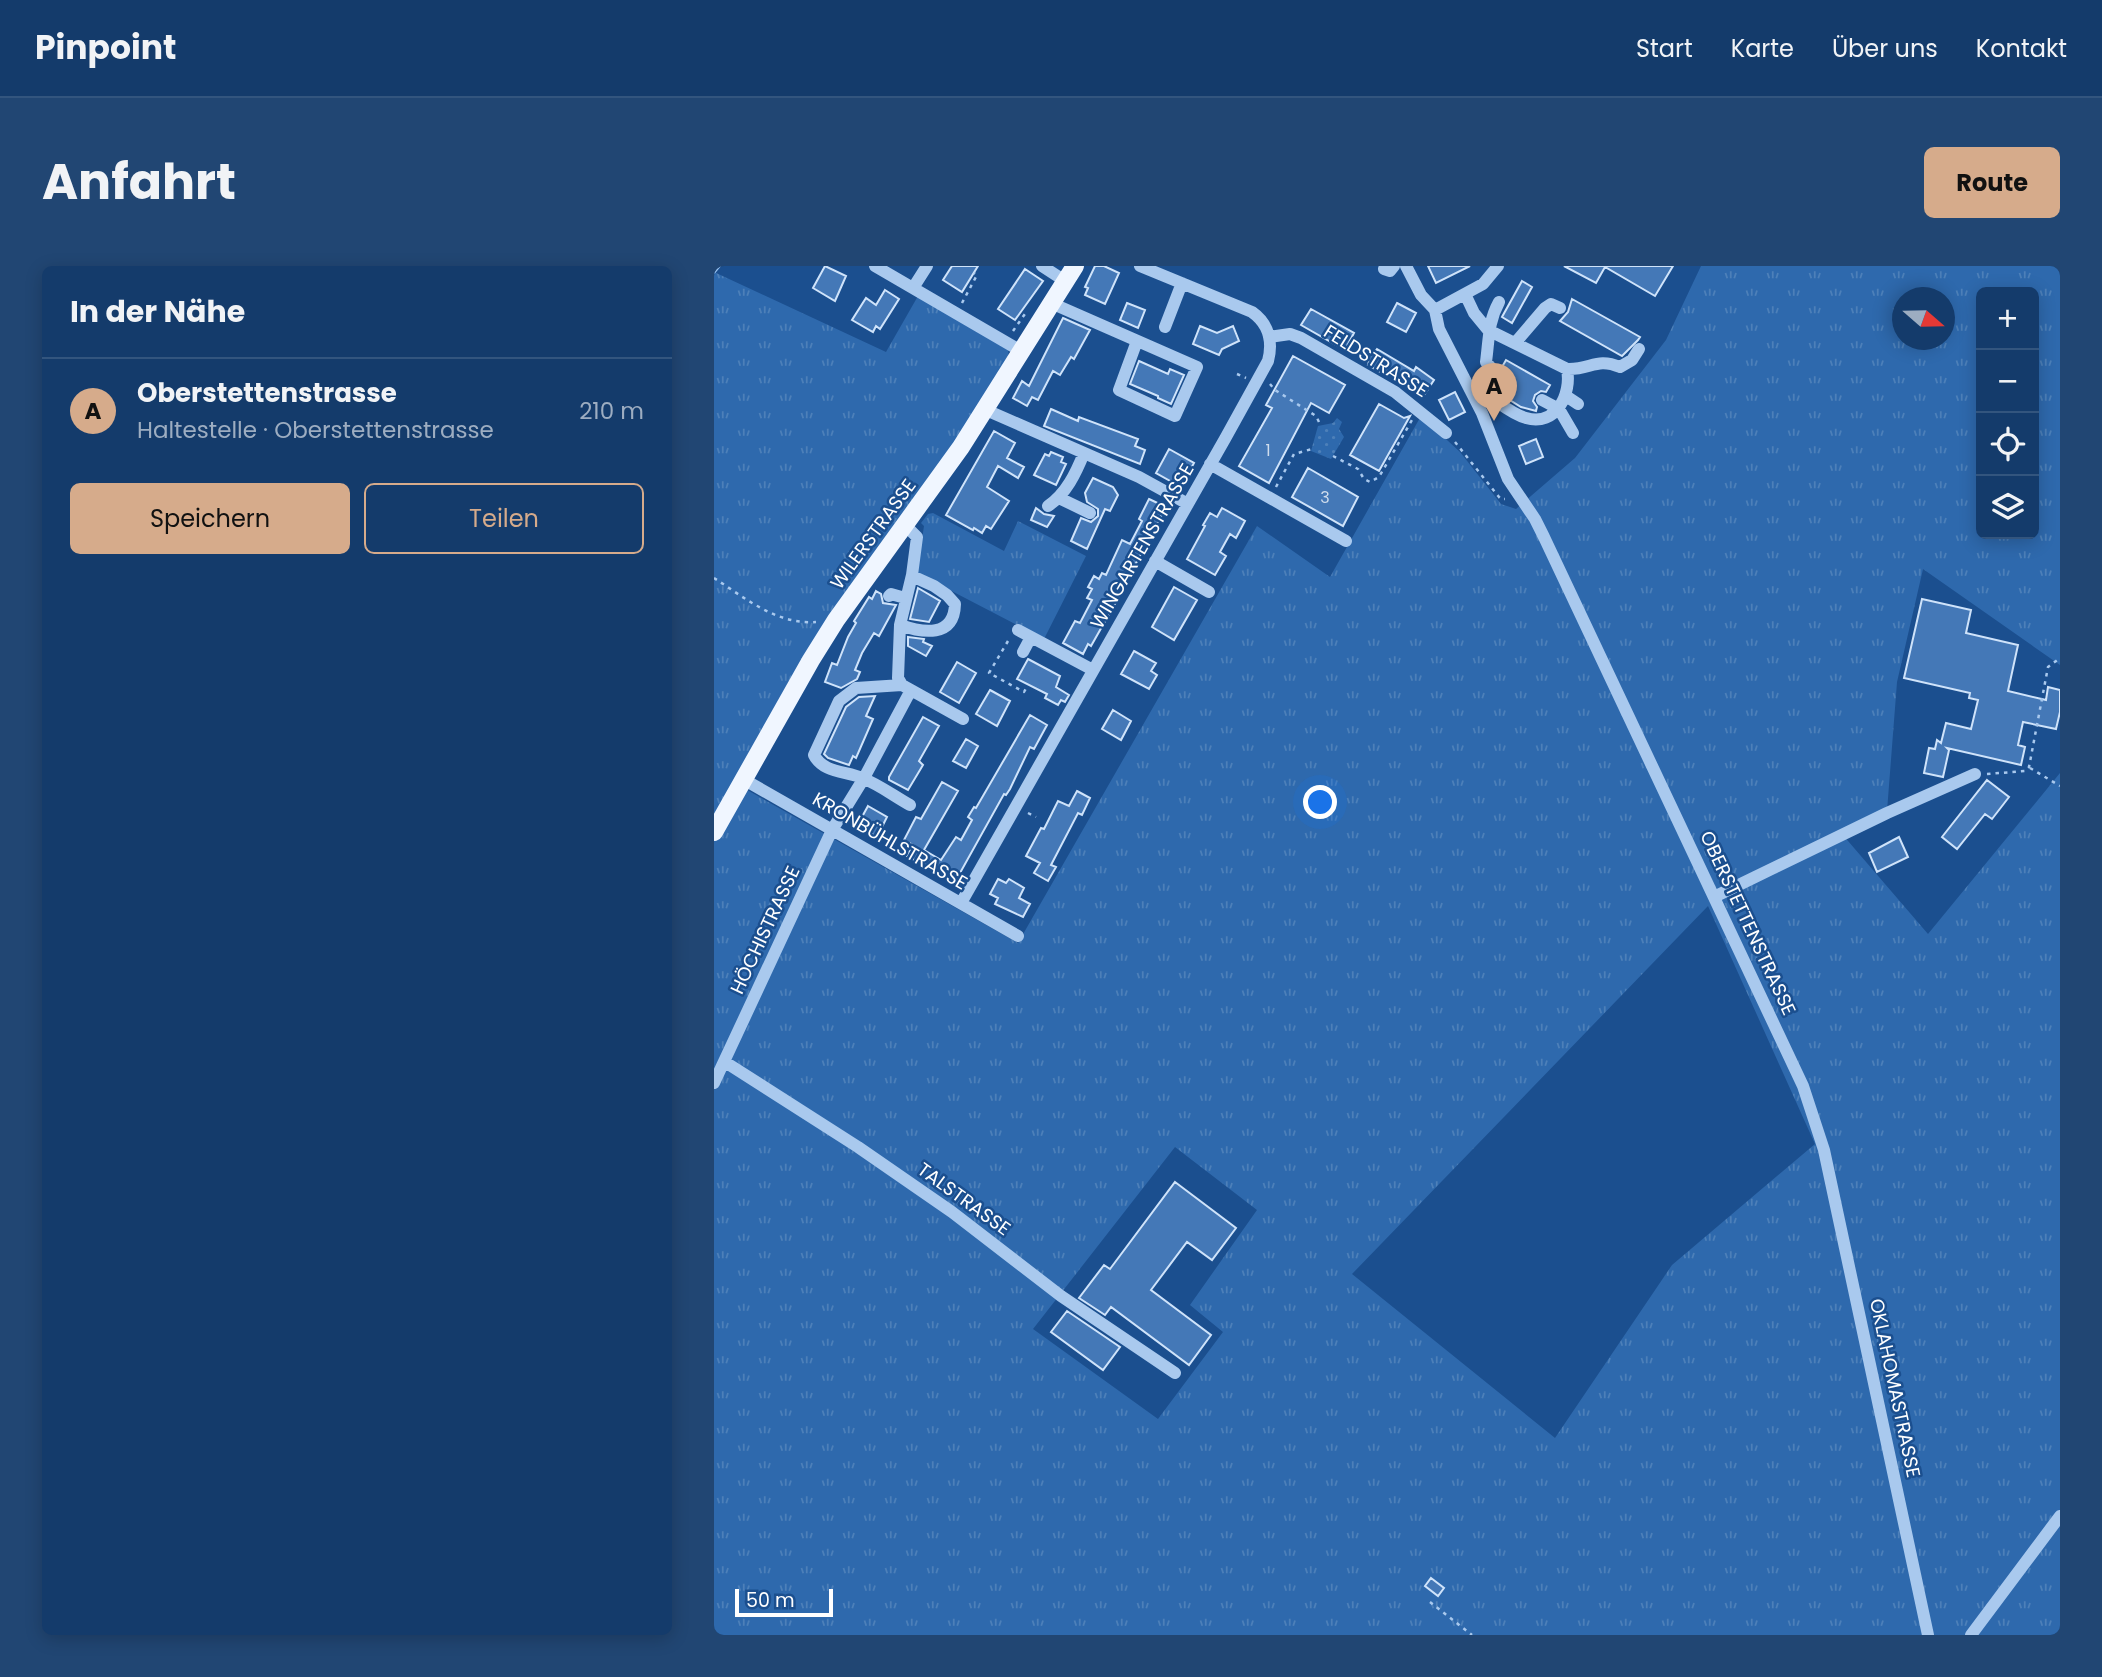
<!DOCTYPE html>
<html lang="de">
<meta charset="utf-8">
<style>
:root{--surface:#143b6b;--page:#214673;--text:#f1f3f6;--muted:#9dadc1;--line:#33557e;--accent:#d6ab8b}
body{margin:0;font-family:Poppins,sans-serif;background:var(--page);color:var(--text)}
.controls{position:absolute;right:21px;top:21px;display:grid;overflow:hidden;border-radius:10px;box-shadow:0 4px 18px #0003}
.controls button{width:63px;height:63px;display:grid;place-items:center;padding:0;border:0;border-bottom:2px solid var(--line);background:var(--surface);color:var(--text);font:35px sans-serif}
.compass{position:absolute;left:1178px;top:21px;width:63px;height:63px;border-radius:50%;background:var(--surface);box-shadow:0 4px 18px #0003;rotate:110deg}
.scale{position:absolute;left:21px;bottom:18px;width:98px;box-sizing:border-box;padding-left:7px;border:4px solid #fff;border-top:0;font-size:19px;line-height:24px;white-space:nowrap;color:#fff;-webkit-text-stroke:5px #1b4f8f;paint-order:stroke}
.you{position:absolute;left:607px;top:537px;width:24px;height:24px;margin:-18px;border:5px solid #fff;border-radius:50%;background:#1a73e8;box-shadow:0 0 0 10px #1a73e833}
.badge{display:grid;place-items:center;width:46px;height:46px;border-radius:50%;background:var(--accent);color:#111;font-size:23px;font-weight:700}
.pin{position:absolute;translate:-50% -58px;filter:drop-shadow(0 2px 4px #0008)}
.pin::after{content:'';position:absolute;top:37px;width:24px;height:21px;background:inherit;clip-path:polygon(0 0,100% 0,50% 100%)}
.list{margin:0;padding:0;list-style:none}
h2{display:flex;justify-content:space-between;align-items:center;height:91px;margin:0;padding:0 28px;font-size:30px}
h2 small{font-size:23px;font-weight:400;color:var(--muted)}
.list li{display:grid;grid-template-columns:46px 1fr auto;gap:21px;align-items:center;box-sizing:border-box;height:105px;padding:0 28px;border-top:2px solid var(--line)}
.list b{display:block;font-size:26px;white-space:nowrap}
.list p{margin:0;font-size:23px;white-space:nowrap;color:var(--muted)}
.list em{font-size:23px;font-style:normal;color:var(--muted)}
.actions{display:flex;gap:14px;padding:21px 28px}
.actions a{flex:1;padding:16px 0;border:2px solid var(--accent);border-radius:10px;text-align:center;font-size:24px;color:var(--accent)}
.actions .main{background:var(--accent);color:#111}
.icon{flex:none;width:38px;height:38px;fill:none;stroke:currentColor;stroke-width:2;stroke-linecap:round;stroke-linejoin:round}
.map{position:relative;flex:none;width:1346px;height:1369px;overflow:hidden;border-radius:10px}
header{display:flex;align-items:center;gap:42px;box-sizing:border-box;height:98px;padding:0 35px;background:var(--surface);border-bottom:2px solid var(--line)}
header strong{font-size:33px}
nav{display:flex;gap:38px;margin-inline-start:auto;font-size:24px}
.intro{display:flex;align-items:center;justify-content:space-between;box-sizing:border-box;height:168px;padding:0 42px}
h1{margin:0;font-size:49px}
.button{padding:18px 32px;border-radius:10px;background:var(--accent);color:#111;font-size:24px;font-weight:700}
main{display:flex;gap:42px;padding:0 42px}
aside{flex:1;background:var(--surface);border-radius:10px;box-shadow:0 4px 18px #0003}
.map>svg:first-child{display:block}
.grass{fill:url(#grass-tufts);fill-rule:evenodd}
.park{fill:url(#park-dots)}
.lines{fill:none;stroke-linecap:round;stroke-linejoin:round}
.stream{stroke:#9cc4f0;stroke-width:3.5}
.building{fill:#4478b7;stroke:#cfe3fa;stroke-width:2}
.path{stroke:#a9c9ee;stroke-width:2.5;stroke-dasharray:3.5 5;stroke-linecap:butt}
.minor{stroke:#a9c9ee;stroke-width:12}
.major{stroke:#f0f6ff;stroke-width:18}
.labels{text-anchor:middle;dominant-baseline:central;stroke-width:5;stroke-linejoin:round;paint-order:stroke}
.number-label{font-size:16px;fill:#d0dded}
.street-label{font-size:19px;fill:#fff;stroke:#1b4f8f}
</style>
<header>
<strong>Pinpoint</strong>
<nav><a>Start</a><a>Karte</a><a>Über uns</a><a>Kontakt</a></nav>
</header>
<div class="intro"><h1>Anfahrt</h1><a class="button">Route</a></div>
<main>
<aside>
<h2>In der Nähe<small></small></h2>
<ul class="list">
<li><span class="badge">A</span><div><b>Oberstettenstrasse</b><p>Haltestelle · Oberstettenstrasse</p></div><em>210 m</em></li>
</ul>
<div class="actions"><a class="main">Speichern</a><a>Teilen</a></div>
</aside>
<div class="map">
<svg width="1346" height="1369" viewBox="0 0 1346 1369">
<defs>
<pattern id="grass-tufts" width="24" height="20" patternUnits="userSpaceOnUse" patternTransform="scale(1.75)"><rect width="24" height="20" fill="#2e69ad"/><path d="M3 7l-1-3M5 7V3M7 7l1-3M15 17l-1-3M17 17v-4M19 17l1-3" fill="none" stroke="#4d80b9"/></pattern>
<pattern id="park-dots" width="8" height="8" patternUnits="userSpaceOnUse" patternTransform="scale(1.75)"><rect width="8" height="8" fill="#2e69ad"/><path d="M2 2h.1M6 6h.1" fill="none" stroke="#4d80b9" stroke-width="1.8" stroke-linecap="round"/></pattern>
</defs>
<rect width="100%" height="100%" fill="#1b4f8f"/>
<path class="grass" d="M987,0H1346V399L1209,303L1183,416L1173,545L1128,568L1214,668L1346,507V1369H0V6L172,86L204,30L294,83L295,91L252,160L118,347L75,415L19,516L304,677L543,260L616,311L707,150L746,186L787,238L802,243L861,192L952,74ZM1267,26H1320V268H1267ZM1188,32H1230V74H1188ZM994,640L1101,878L958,999L841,1172L638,1008ZM461,881L543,944L476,1039L509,1066L444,1153L319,1063Z
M219,247L290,285L304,255L372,290L330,373L203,307L210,260L207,257L214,248Z"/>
<path class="park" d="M623,152L628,156L625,163L630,171L617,193L597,185L604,160L619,157Z"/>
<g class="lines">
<path class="stream" d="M0,6L5,0"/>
</g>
<path class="building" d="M111,0L132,10L121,35L99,22Z
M238,0H264L248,26L229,14Z
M381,0H390L405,7L391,38L371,29L374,22L371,21Z
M714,0H756L722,17Z
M850,0H959L941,30L891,1L882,17Z
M311,3L329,15L301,54L284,43Z
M808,15L818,21L798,57L788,51Z
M171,24L185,33L166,63L162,60L159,66L138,54L152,32L162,39Z
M858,33L926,71L924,74L908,90L846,55L854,46Z
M413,37L431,44L424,62L406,54Z
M683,37L702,47L692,66L673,56Z
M597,43L640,67L631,84L587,59Z
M349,52L376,64L360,93L357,91L346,109L339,105L324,134L318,131L313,140L299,132L308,115L315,120Z
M486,60L503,67L519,60L525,75L508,83L505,89L479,78Z
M663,83L700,105L702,101L720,114L710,129L683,110L682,112L671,105L670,108L654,99L655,96L651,94L656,85L660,87Z
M579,90L631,119L615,147L597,137L555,217L525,200L558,142L552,139Z
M792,94L836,119L832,126L827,125L821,129L819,135L823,141L822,145L807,141L783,126L775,124L779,117H785L791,113V107L788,101Z
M425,95L454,108L456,103L470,109L457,138L444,132V130L416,118Z
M741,126L751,146L735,154L725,134Z
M665,138L690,152L696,150L665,205L636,189Z
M337,143L364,155L365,151L424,173L421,180L431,184L426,198L330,160Z
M280,165L301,177L293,192L310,201L304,212L284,200L273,221L295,235L277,263L272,260L268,267L260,262L259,264L232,249Z
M822,173L829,191L812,198L805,180Z
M455,183L480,197L467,221L442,207Z
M337,186L349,191L347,196L352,198L342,219L320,209L331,188L335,190Z
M594,202L644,231L629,260L578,231Z
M379,212L399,221L404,229L396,245L391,243L373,283L357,275L367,252L377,256L384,250V243L373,236L371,227Z
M435,233L452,241L420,301L417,300L408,318L411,320L377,380L374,378L369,388L349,377L361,355L366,357L378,334L373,332L378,323L374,321L380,310L385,313L388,307L392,309L408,274L416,278L428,255L425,253Z
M322,242L330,248L340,250L333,261L317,254Z
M508,242L531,255L522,272L516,268L506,286L512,290L501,309L473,293L491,260L489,259L496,247L503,251Z
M460,321L483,334L460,374L438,361Z
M204,322L226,335L215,356L196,353Z
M162,325L167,328L169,337L182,339L165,370L160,367L148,387L141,404L146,406L143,413L127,422L111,416L118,397L123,399L134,371L142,357L140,355L155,331L158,333Z
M1208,333L1257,344L1252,367L1304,379L1294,425L1332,434L1334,421L1346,424V446L1342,463L1309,456L1304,479L1311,481L1307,499L1233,482L1235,484L1229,511L1210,507L1215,482L1221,483L1223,474L1227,477L1232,457L1257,463L1264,434L1255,432L1256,427L1190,412Z
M194,371L210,373L209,376L218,380L212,390L194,380Z
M420,385L442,397L437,405L443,409L435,423L407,408Z
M314,393L346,410L342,421L355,429L351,436L347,434L344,439L331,432L333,428L303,413Z
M243,396L262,407L245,437L226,426Z
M276,424L296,435L283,460L262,448Z
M161,430L152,450L159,453L142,492L139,490L135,499L114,492L110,488L132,441L145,431Z
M399,444L417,455L407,474L388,463Z
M316,449L333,459L320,483L316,481L296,523L292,529L290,528L241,616L193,590L199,579L190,574L202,551L207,553L228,516L244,525L210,584L227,594L242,571L247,574L258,554L254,551L260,541L262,542Z
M209,451L225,460L205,495L209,499L194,524L175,514V511Z
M252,473L264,480L252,502L239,495Z
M1273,514L1295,531L1278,553L1271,548L1243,583L1228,571Z
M363,525L376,532L368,549L364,547L337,599L342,601L334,615L320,607L326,597L312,590L327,562L330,563L344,535L355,540Z
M154,540L173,551L163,571L143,560Z
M1185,571L1194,591L1163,606L1155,587Z
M284,613L292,617L295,613L310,622L305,632L316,638L309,651L281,638L284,632L276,628Z
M461,916L522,962L498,994L473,976L437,1024L497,1069L475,1099L397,1041L391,1049L365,1032L390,999L396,1003Z
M353,1045L406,1081L389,1104L337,1066Z
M717,1312L730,1322L724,1330L711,1320Z"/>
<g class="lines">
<path class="path" d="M248,37L263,9L260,7
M299,65L313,45
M523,108L532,112
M556,118L561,124L602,150L607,160
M741,176L785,231L787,233H791
M619,190L644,203L650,213L656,216L665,211L698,154
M562,221L580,188L598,183
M0,312C31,332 63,359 102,356
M294,375L275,407L310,426L314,419
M1316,502L1346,520
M1273,508L1311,505L1315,501L1334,401L1346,392
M314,547L322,551
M716,1336L758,1369"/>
<path class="minor" d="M161,0L307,85
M328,0L351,15
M692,0L707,29L721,44L725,63L768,147L794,213L821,253L830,271L1089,820L1110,884L1214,1369
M670,3L676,5L680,0
M199,22L213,0
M751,28L760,47L774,64L853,103C858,128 842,161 812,152C800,149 789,140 779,133
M337,37L483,101L461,150L405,124L423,75
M721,44L769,18L784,0
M451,61L468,17
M555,71L576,68L587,72L681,126L732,167
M802,76L831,42L837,38L846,42
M853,103C877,104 882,91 906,101L918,94L925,83
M783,109L772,96C775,74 774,56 785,36
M852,130L864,138
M828,134L845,143L859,167
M272,144L425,211L474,238
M496,198L632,275
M345,232L376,247
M334,240C352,228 362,207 370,187
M191,259L203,271L198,309L186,359L184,412L188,419L249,453
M441,295L495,326
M175,330L177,328L191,332
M186,359C209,367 240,372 241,338L233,329L220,320L198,310
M304,364L379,404
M309,386L317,371
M188,419L142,422L125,435L100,489C109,507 132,505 148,512C164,518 180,530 196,539
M29,513L304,670
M1000,631L1173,547L1261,508
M247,637L512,171L554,95C559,76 555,58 538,46L426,0
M11,796L144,881L238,946L347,1030L461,1107
M0,817L118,564L150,512L197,424
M1257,1369L1346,1250"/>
<path class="major" d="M0,566L97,394L122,354L247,181L361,0"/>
</g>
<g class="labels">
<g class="number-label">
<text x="554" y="184">1</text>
<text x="611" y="231">3</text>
</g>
<g class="street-label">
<text transform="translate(662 95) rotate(32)">FELDSTRASSE</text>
<text transform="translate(159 268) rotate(-54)">WILERSTRASSE</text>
<text transform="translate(428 280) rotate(-60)">WINGARTENSTRASSE</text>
<text transform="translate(176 575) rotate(30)">KRONBÜHLSTRASSE</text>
<text transform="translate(1034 657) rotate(65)">OBERSTETTENSTRASSE</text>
<text transform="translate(51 664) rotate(-65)">HÖCHISTRASSE</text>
<text transform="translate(250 933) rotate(36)">TALSTRASSE</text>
<text transform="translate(1181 1122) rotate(78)">OKLAHOMASTRASSE</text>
</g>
</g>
</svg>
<div class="controls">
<button>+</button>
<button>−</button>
<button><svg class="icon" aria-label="locate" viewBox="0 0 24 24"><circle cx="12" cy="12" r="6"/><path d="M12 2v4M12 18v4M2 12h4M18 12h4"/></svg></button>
<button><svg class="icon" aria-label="layers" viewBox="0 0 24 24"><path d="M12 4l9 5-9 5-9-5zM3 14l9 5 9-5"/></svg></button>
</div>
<svg class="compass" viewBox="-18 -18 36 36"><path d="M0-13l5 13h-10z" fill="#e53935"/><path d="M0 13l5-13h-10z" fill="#9dadc1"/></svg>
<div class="scale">50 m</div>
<div class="you"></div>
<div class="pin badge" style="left:780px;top:155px">A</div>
</div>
</main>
